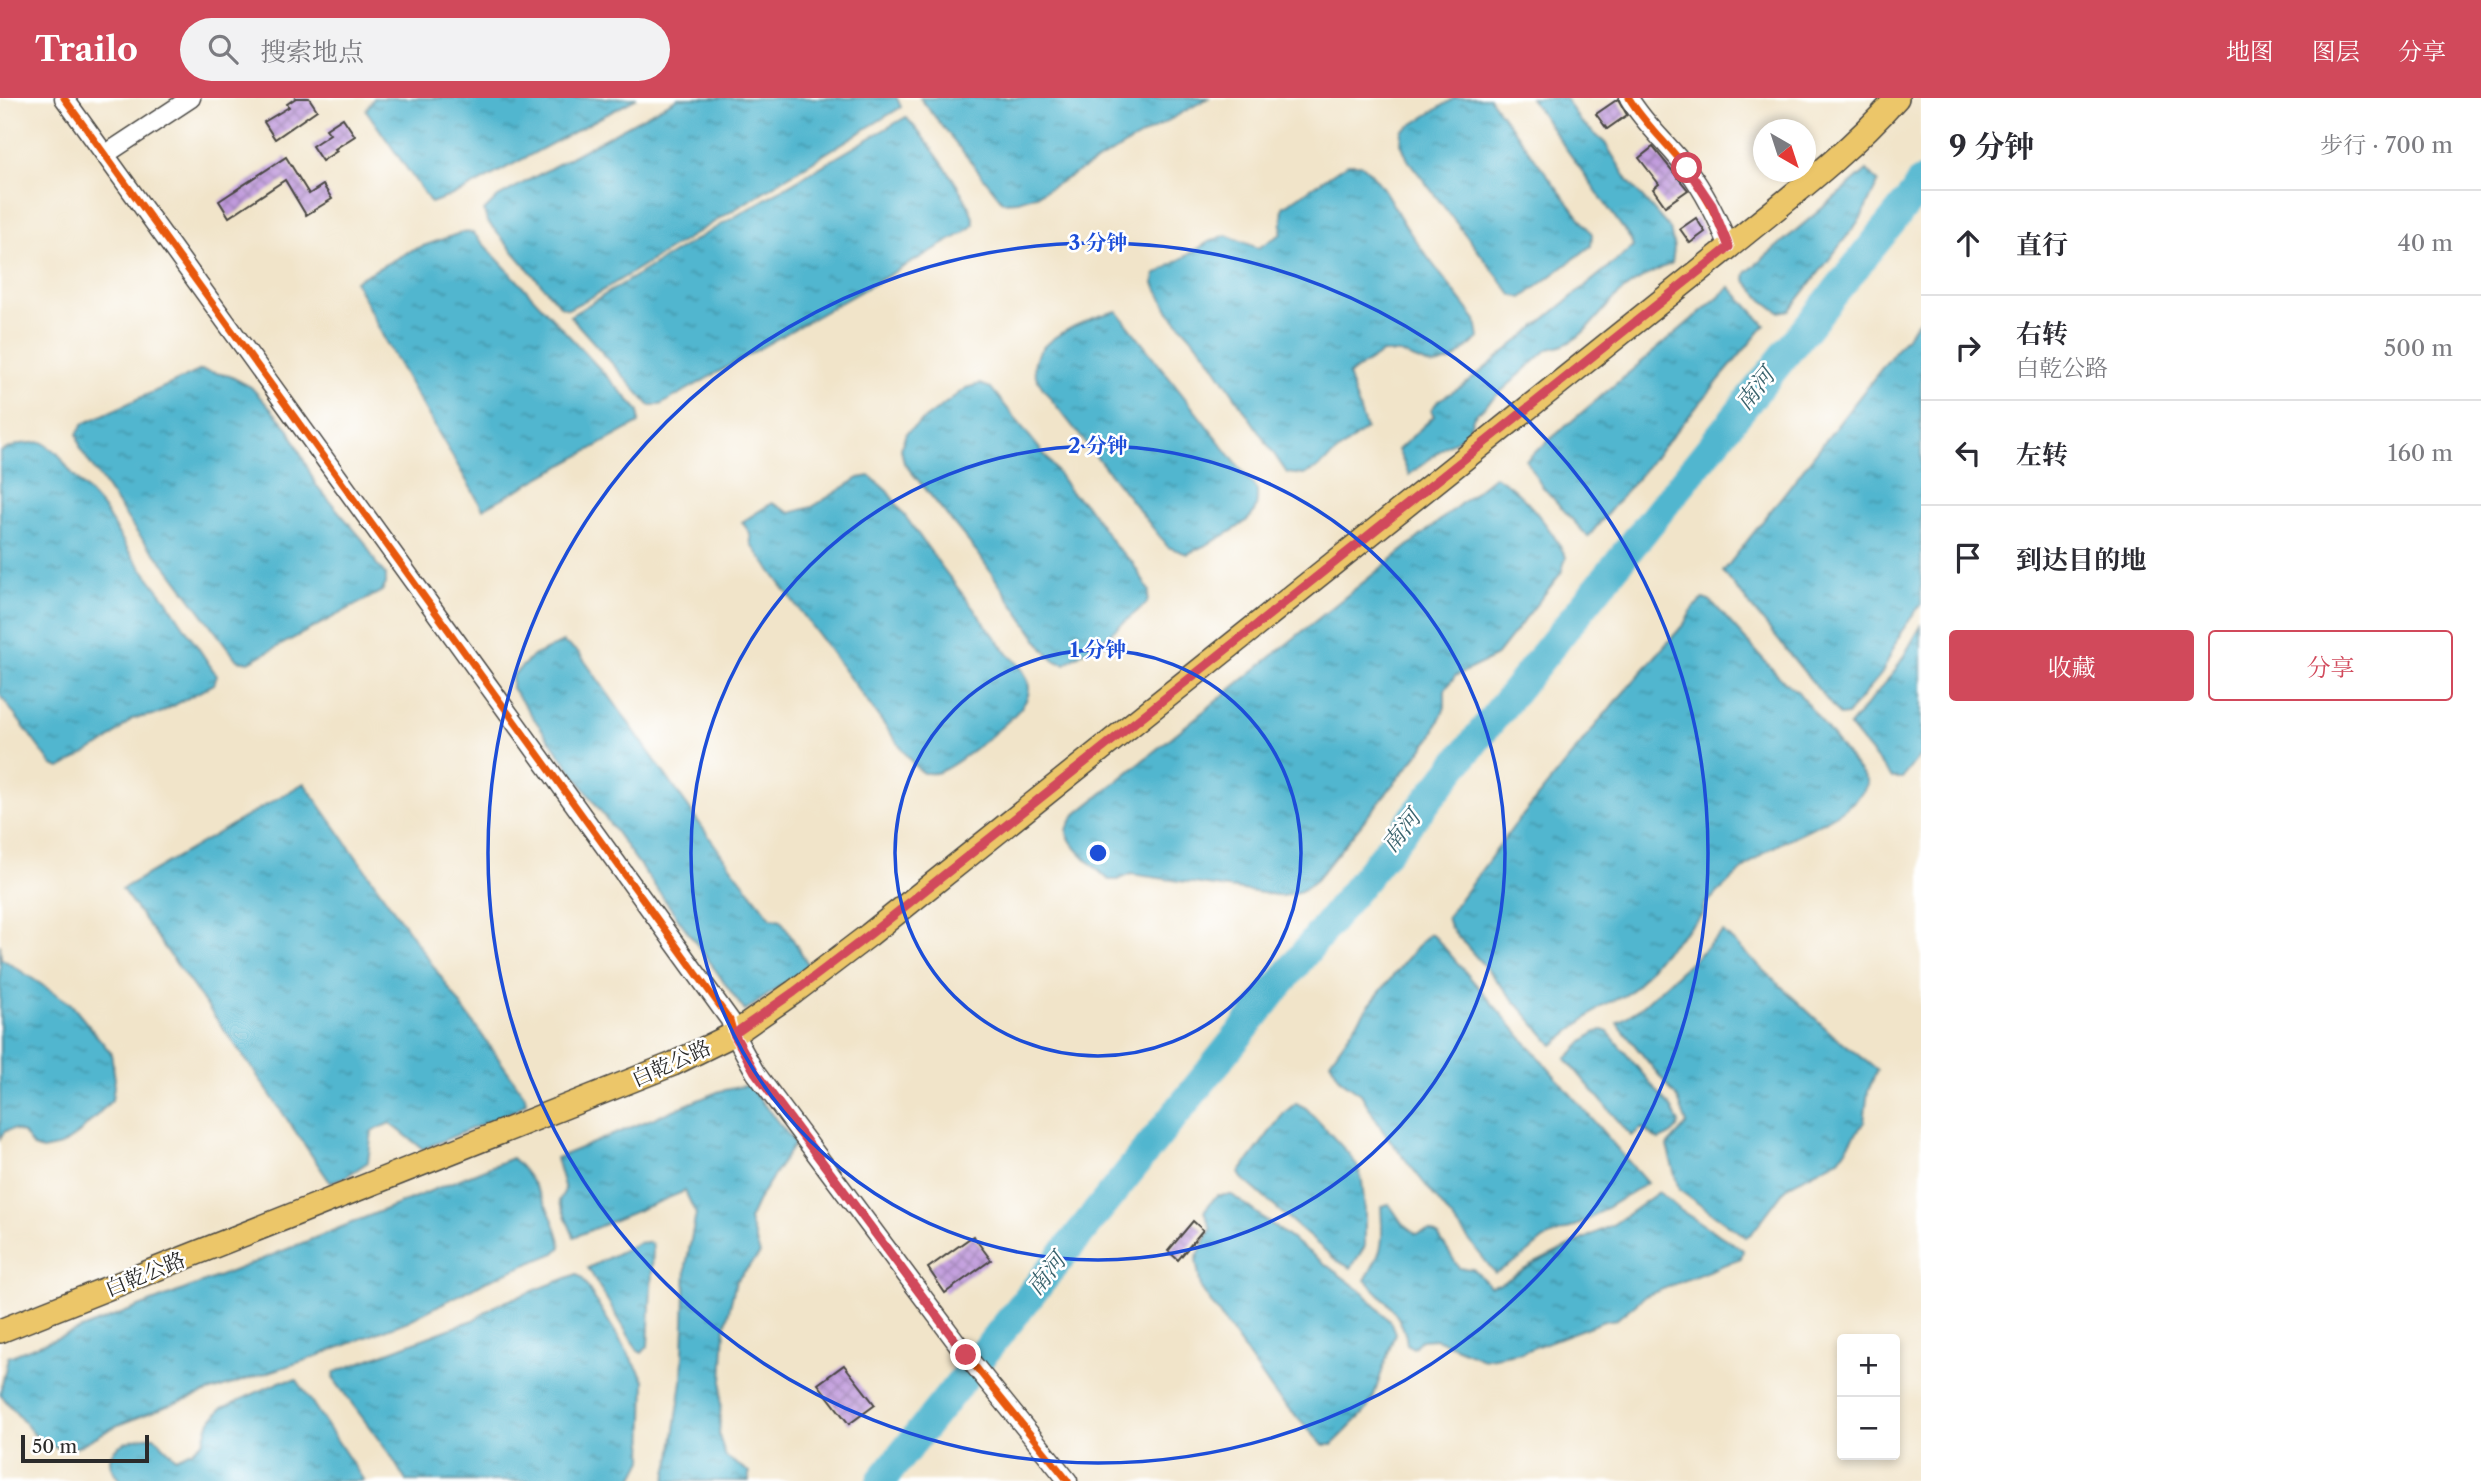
<!DOCTYPE html>
<html lang="zh">
<meta charset="utf-8">
<style>
:root{--surface:#fff;--page:#f2f2f3;--text:#2b2b33;--muted:#7c7c81;--line:#e1e1e2;--accent:#d1495b}
body{margin:0;font-family:"Libre Caslon Text","Noto Serif SC",serif;background:var(--page);color:var(--text)}
.controls{position:absolute;right:21px;bottom:21px;display:grid;overflow:hidden;border-radius:7px;box-shadow:0 4px 10px #0003}
.controls button{width:63px;height:63px;display:grid;place-items:center;padding:0;border:0;border-bottom:2px solid var(--line);background:var(--surface);color:var(--text);font:35px sans-serif}
.compass{position:absolute;left:1753px;top:21px;width:63px;height:63px;border-radius:50%;background:var(--surface);box-shadow:0 4px 10px #0003;rotate:141deg}
.scale{position:absolute;left:21px;bottom:18px;width:128px;box-sizing:border-box;padding-left:7px;border:4px solid #2b2b2b;border-top:0;font-size:19px;line-height:24px;white-space:nowrap;color:#2b2b2b;-webkit-text-stroke:5px #fff;paint-order:stroke}
.stop{position:absolute;width:21px;height:21px;margin:-16px;border:5px solid #d1495b;border-radius:50%;background:#fff}
.stop.end{background:#d1495b;border-color:#fff;box-shadow:0 2px 7px #0008}
.list{margin:0;padding:0;list-style:none}
h2{display:flex;justify-content:space-between;align-items:center;height:91px;margin:0;padding:0 28px;font-size:30px}
h2 small{font-size:23px;font-weight:400;color:var(--muted)}
.list li{display:grid;grid-template-columns:46px 1fr auto;gap:21px;align-items:center;box-sizing:border-box;height:105px;padding:0 28px;border-top:2px solid var(--line)}
.list b{display:block;font-size:26px;white-space:nowrap}
.list p{margin:0;font-size:23px;white-space:nowrap;color:var(--muted)}
.list em{font-size:23px;font-style:normal;color:var(--muted)}
.actions{display:flex;gap:14px;padding:21px 28px}
.actions a{flex:1;padding:16px 0;border:2px solid var(--accent);border-radius:7px;text-align:center;font-size:24px;color:var(--accent)}
.actions .main{background:var(--accent);color:#fff}
.icon{flex:none;width:38px;height:38px;fill:none;stroke:currentColor;stroke-width:2;stroke-linecap:round;stroke-linejoin:round}
.map{position:relative;flex:none;width:1921px;height:1383px;overflow:hidden}
header{display:flex;align-items:center;gap:42px;box-sizing:border-box;height:98px;padding:0 35px;background:var(--accent);color:#fff}
header strong{font-size:33px}
nav{display:flex;gap:38px;margin-inline-start:auto;font-size:24px}
.search{width:490px;height:63px;background:var(--page);display:flex;align-items:center;gap:18px;box-sizing:border-box;padding:0 24px;border-radius:38px;color:var(--muted);font-size:26px}
main{display:flex}
aside{flex:1;background:var(--surface)}
.map>svg:first-child{display:block}
.water{fill:url(#water-ripples);stroke:#3e707d;stroke-width:2}
.lines{fill:none;stroke-linecap:round;stroke-linejoin:round}
.river{stroke:#51b6cf;stroke-width:30}
.building{fill:url(#building-cross-hatch)}
.minor-casing{stroke:#494743;stroke-width:21}
.major-casing{stroke:#494743;stroke-width:26}
.minor{stroke:#fff;stroke-width:18}
.major{stroke:#ecc669;stroke-width:23}
.cycleway-casing{stroke:#fff;stroke-width:11}
.cycleway{stroke:#e8590c;stroke-width:7}
.route{stroke:#d1495b;stroke-width:9}
.ring{fill:none;stroke:#1d4ed8;stroke-width:3.5}
.labels{text-anchor:middle;dominant-baseline:central;stroke-width:5;stroke-linejoin:round;paint-order:stroke}
.street-label{font-size:21px;fill:#2b2b2b;stroke:#fff}
.water-label{font-size:23px;font-style:italic;fill:#3a636d;stroke:#fff}
.centre{fill:#1d4ed8;stroke:#fff;stroke-width:3.5}
.ring-label{font-size:21px;text-anchor:middle;font-weight:bold;fill:#1d4ed8;stroke:#fff;stroke-width:5;stroke-linejoin:round;paint-order:stroke}
</style>
<header>
<strong>Trailo</strong>
<div class="search"><svg class="icon" aria-label="search" viewBox="0 0 24 24"><circle cx="10" cy="10" r="6"/><path d="M15 15l6 6"/></svg>搜索地点</div>
<nav><a>地图</a><a>图层</a><a>分享</a></nav>
</header>
<main>
<div class="map">
<svg width="1921" height="1383" viewBox="0 0 1921 1383">
<defs>
<pattern id="water-ripples" width="26" height="14" patternUnits="userSpaceOnUse" patternTransform="scale(1.75)"><rect width="26" height="14" fill="#51b6cf"/><path d="M2 4q2-2 4 0t4 0M15 11q2-2 4 0t4 0" fill="none" stroke="#4394a8"/></pattern>
<pattern id="building-cross-hatch" width="8" height="8" patternUnits="userSpaceOnUse" patternTransform="scale(1.75)"><rect width="8" height="8" fill="#c09adc"/><path d="M0 0l8 8M0 8l8-8" fill="none" stroke="#9c7eb3"/></pattern>
</defs>
<rect width="100%" height="100%" fill="#fff"/>
<filter id="ink" filterUnits="userSpaceOnUse"><feTurbulence type="fractalNoise" baseFrequency=".0143" numOctaves="2"/><feDisplacementMap in="SourceGraphic" scale="14" xChannelSelector="R" yChannelSelector="G"/><feConvolveMatrix kernelMatrix="1 2 1 2 8 2 1 2 1" color-interpolation-filters="sRGB"/></filter>
<filter id="wash" filterUnits="userSpaceOnUse"><feTurbulence type="fractalNoise" baseFrequency=".00686" numOctaves="4" result="noise"/><feDisplacementMap in="SourceGraphic" scale="28" xChannelSelector="R" yChannelSelector="G"/><feGaussianBlur stdDeviation="1.57" result="paint"/><feColorMatrix in="noise" values="0 0 0 0 0 0 0 0 0 0 0 0 0 0 0 0 0 1.4 0 .05"/><feComposite in="paint" operator="in"/></filter>
<g filter="url(#wash)">
<rect width="100%" height="100%" fill="#f1e4c9"/>
<path class="water" d="M374,0H637L463,93L431,105L366,12Z
M678,0H897L901,9L592,199L568,211L560,208L487,123L484,113L498,99Z
M920,0H1208L1039,96L1018,103L1003,104Z
M1455,0H1489L1592,136L1591,148L1522,200L1512,197L1408,62L1401,45L1402,33Z
M1530,0H1565L1580,23L1605,45L1629,84L1670,131L1674,150L1672,165C1656,173 1638,181 1624,192C1597,213 1586,246 1548,251L1474,318L1467,336L1446,348L1409,377L1398,352L1434,318L1431,312L1439,302L1463,288L1633,149L1631,142Z
M906,19C923,38 973,102 974,126L965,134L660,307H649L570,218L683,149Z
M1347,66H1361C1382,83 1391,105 1405,127C1426,160 1453,191 1476,222L1479,240L1453,262L1432,268L1400,255H1382L1348,277L1366,331L1316,371L1304,377L1287,375L1205,254L1169,214L1154,185L1155,177L1209,144L1226,137L1258,150L1281,136L1283,109Z
M1867,72L1878,84L1861,120L1790,212L1779,214L1763,202L1745,182L1746,175Z
M463,134L473,135L639,313V325L483,411L387,246L355,183L412,152Z
M1730,189L1765,227L1588,439L1541,387L1526,362Z
M1117,213L1257,392C1257,400 1258,407 1254,414C1247,429 1202,449 1187,456L1168,449L1051,301C1046,294 1039,286 1036,278C1023,243 1092,219 1117,213Z
M1921,220V506L1901,534L1882,575L1847,617L1840,618L1723,474Z
M201,272L230,278L251,289L288,330L316,387L364,443L377,467L386,477V486L382,493L249,564L237,562L167,469L138,436L81,352L77,336L83,326Z
M980,286L991,290L1051,365L1070,393L1089,410L1116,449L1132,464L1149,493L1147,505L1106,539L1065,566L1055,563L1043,550L977,454L904,365L901,351L906,335L966,290Z
M42,344L58,356L73,377L103,410L130,455L167,503L217,578L214,586L158,616L132,621L106,644L60,670L52,667L0,597V354L20,346Z
M870,378L887,393L941,468L1009,557C1020,566 1034,584 1027,600C1021,617 957,667 939,674C935,676 928,675 923,675L914,667L751,446L750,435L742,424L772,405L790,415L812,409L859,380Z
M1495,378C1522,393 1552,431 1566,459L1561,475L1495,559L1455,578L1445,592V609L1431,640L1316,782L1301,793L1283,798L1131,776L1118,782H1109C1099,773 1068,747 1067,734C1067,728 1071,724 1074,718Z
M1703,501L1712,504L1781,581L1798,594L1868,684C1855,718 1791,735 1761,757C1741,771 1723,791 1704,807L1703,816L1659,859L1637,887L1626,897L1603,907L1553,947L1450,829L1447,819L1514,728L1610,610L1684,526L1694,509Z
M1921,528V656L1902,680H1892L1849,628L1895,573Z
M563,544L579,555L722,757L771,820L781,822L809,868L745,913L512,590V578L533,558Z
M304,685L525,998L526,1004L516,1012L423,1051L390,1025L372,1033L368,1064L345,1079L330,1084L252,970L122,791Z
M1723,834L1833,937L1877,972L1868,993L1864,1024L1839,1061L1793,1085L1782,1095L1752,1135L1746,1139L1679,1092L1667,1048L1687,1026L1678,1001L1617,925L1639,911Z
M1430,836L1436,840L1647,1085L1582,1125L1544,1141L1520,1161L1495,1175L1383,1033L1361,996L1341,982L1330,963L1370,906L1424,840Z
M0,846L1,860L71,906L111,955L115,981L112,1002L79,1035L61,1048L42,1052L33,1049L23,1035L13,1031L5,1033L0,1041Z
M1602,932L1608,934L1672,1011L1679,1025C1676,1035 1669,1038 1659,1042L1642,1030L1631,1038L1566,961C1578,951 1587,936 1602,932Z
M748,987L795,1045L759,1100L749,1122L760,1156L736,1183L725,1230L719,1338L726,1359L749,1374V1383H665L671,1359L682,1283L686,1167L696,1116L685,1093L574,1139L559,1103L565,1092L556,1060L720,993Z
M1296,1005L1306,1010L1349,1056L1357,1068L1362,1083L1365,1113V1148L1351,1170L1337,1163L1242,1080L1239,1075L1284,1015Z
M512,1060C532,1077 557,1123 561,1149L555,1155L486,1183L408,1223L312,1260L178,1304L118,1327L73,1351L44,1348L0,1296L8,1259L238,1171Z
M1659,1094L1680,1112L1743,1152L1741,1160L1645,1198L1617,1221L1604,1223L1522,1254L1483,1261L1436,1241L1421,1242L1413,1250L1407,1246C1405,1220 1383,1199 1365,1182C1385,1149 1383,1146 1381,1108L1389,1106L1402,1125L1416,1136L1429,1133L1438,1137L1459,1170L1473,1171L1490,1188L1500,1186L1537,1164L1614,1126Z
M1217,1097H1232L1364,1195L1391,1225L1395,1235L1373,1300L1365,1314L1332,1347H1323L1274,1295L1201,1190L1196,1161L1211,1131L1204,1113Z
M646,1144L652,1146L653,1151L648,1248L642,1255L638,1253L588,1170L638,1145Z
M577,1176L582,1180L645,1283L643,1362L632,1383H406L391,1358L333,1280L335,1274L473,1222L497,1207Z
M297,1282L364,1383H120C116,1377 110,1371 110,1363C109,1345 141,1338 155,1339L176,1360L192,1353L204,1342L210,1323L222,1310L282,1283Z"/>
<g class="lines">
<path class="river" d="M881,1383L1914,96L1921,84"/>
</g>
<g id="blocks">
<path class="building" d="M296,0H309L317,12L275,41L264,24L289,9L287,6Z
M1618,1L1627,17L1607,31L1596,16Z
M343,20L355,38L335,51L337,53L322,63L312,48L330,36L326,31Z
M1653,49L1688,92L1665,108L1653,91L1659,86L1639,60Z
M286,59L309,96L323,87L332,101L306,117L285,82L229,119L219,103Z
M1696,120L1705,134L1690,145L1680,131Z
M1193,1123L1203,1132L1178,1162L1168,1153Z
M973,1138L991,1162L945,1195L928,1170Z
M844,1267L875,1307L849,1326L818,1286Z"/>
</g>
</g>
<g filter="url(#ink)">
<use href="#blocks" fill-opacity="0" stroke="#494743" stroke-width="2"/>
<g class="lines">
<g class="minor-casing">
<path id="minor" d="M64,0L730,922L734,936L755,974L966,1257L1068,1383
M1629,0C1645,27 1669,47 1688,72C1706,96 1718,121 1729,149
M106,56L191,0"/>
</g>
<g class="major-casing">
<path id="major" d="M0,1233L673,966L734,936L794,894L869,837L1729,149C1786,102 1848,56 1897,0"/>
</g>
<use href="#minor" class="minor"/>
<use href="#major" class="major"/>
<g class="cycleway-casing">
<path id="cycleway" d="M64,0L730,922L734,936L755,974L966,1257L1068,1383
M1629,0C1645,27 1669,47 1688,72C1706,96 1718,121 1729,149"/>
</g>
<use href="#cycleway" class="cycleway"/>
</g>
</g>
<g class="lines" filter="url(#ink)">
<path class="route" d="M966,1257L755,974L734,936L794,894L869,837L1729,149L1712,107L1687,70"/>
</g>
<g class="ring">
<circle cx="1098" cy="755" r="203"/>
<circle cx="1098" cy="755" r="407"/>
<circle cx="1098" cy="755" r="610"/>
</g>
<g class="labels">
<g class="street-label">
<text transform="translate(671 965) rotate(-24)">白乾公路</text>
<text transform="translate(145 1176) rotate(-22)">白乾公路</text>
</g>
<g class="water-label">
<text transform="translate(1755 291) rotate(-51)">南河</text>
<text transform="translate(1401 733) rotate(-51)">南河</text>
<text transform="translate(1046 1176) rotate(-51)">南河</text>
</g>
</g>
<circle cx="1098" cy="755" r="10" class="centre"/>
<g class="ring-label">
<text x="1098" y="152">3 分钟</text>
<text x="1098" y="355">2 分钟</text>
<text x="1098" y="559">1 分钟</text>
</g>
</svg>
<div class="controls">
<button>+</button>
<button>−</button>
</div>
<svg class="compass" viewBox="-18 -18 36 36"><path d="M0-13l5 13h-10z" fill="#e53935"/><path d="M0 13l5-13h-10z" fill="#7c7c81"/></svg>
<div class="scale">50 m</div>
<div class="stop" style="left:1687px;top:70px"></div>
<div class="stop end" style="left:966px;top:1257px"></div>
</div>
<aside>
<h2>9 分钟<small>步行 · 700 m</small></h2>
<ul class="list">
<li><svg class="icon" aria-label="ahead" viewBox="0 0 24 24"><path d="M12 20V5M6 11l6-6 6 6"/></svg><div><b>直行</b></div><em>40 m</em></li>
<li><svg class="icon" aria-label="right" viewBox="0 0 24 24"><path d="M7 20v-9h11M14 6l5 5-5 5"/></svg><div><b>右转</b><p>白乾公路</p></div><em>500 m</em></li>
<li><svg class="icon" aria-label="left" viewBox="0 0 24 24"><path d="M17 20v-9H6M10 6l-5 5 5 5"/></svg><div><b>左转</b></div><em>160 m</em></li>
<li><svg class="icon" aria-label="arrive" viewBox="0 0 24 24"><path d="M6 21V4h12l-3 4 3 4H6"/></svg><div><b>到达目的地</b></div></li>
</ul>
<div class="actions"><a class="main">收藏</a><a>分享</a></div>
</aside>
</main>
